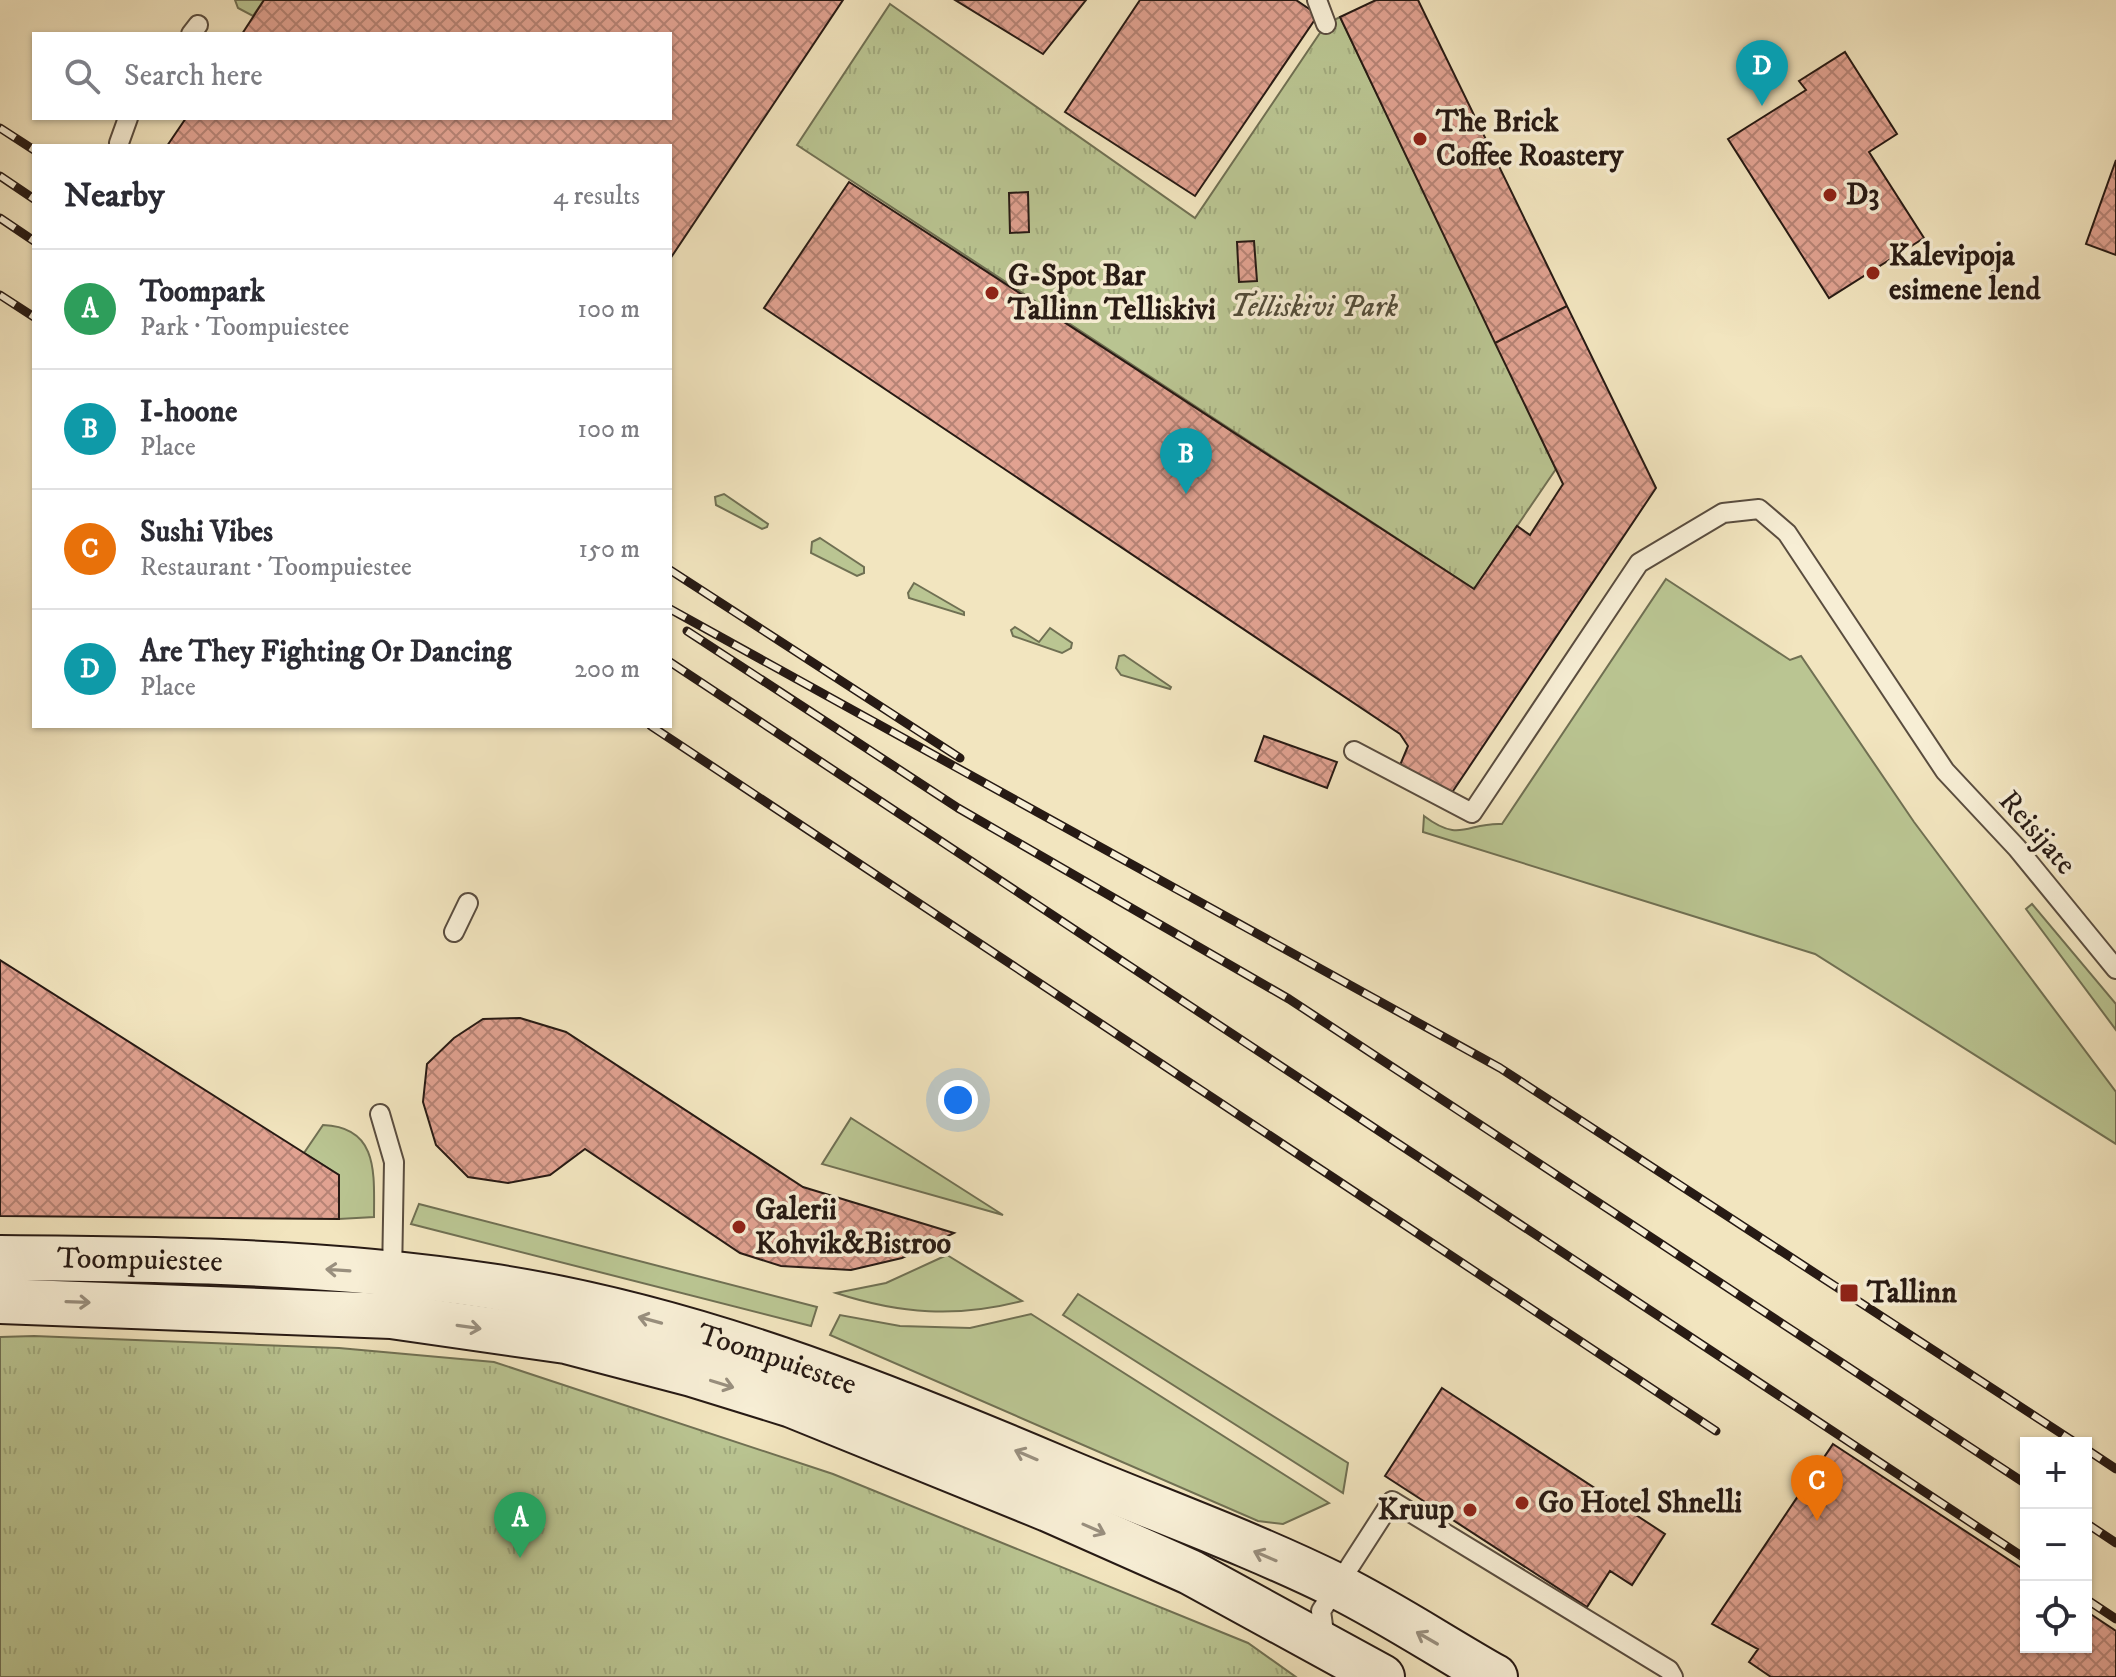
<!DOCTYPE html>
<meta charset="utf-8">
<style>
:root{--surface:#fff;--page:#f7f7f7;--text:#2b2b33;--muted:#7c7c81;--line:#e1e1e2;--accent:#111827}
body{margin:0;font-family:"IM FELL DW Pica",serif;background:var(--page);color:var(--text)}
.controls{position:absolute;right:24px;bottom:24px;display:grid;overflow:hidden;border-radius:0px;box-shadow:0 2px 6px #0004}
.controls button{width:72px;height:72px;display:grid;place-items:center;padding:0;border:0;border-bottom:2px solid var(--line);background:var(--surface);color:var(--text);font:40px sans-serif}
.you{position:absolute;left:958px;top:1100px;width:28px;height:28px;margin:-20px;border:6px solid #fff;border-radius:50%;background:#1a73e8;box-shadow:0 0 0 12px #1a73e833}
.badge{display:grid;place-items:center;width:52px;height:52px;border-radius:50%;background:var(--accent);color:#fff;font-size:26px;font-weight:700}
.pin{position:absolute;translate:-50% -66px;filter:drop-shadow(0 2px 4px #0008)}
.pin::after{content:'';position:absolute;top:42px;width:28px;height:24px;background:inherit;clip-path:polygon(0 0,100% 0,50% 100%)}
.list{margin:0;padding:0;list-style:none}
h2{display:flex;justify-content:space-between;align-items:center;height:104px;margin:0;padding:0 32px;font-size:34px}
h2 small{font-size:26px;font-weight:400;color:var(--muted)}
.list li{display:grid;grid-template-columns:52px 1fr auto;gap:24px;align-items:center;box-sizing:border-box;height:120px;padding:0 32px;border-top:2px solid var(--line)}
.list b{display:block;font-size:30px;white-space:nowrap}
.list p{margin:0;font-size:26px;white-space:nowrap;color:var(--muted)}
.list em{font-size:26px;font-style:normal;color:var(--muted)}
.icon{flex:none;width:44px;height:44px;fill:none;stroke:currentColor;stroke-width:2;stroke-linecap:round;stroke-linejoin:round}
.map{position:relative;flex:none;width:2116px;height:1677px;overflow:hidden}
.search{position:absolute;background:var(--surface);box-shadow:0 2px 6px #0004;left:32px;top:32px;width:640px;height:88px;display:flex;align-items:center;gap:20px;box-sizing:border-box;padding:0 28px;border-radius:0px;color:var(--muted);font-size:30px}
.panel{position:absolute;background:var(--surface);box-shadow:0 2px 6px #0004;left:32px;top:144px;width:640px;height:584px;border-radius:0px}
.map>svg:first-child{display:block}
.grass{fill:#bac592;stroke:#707053;stroke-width:2}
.park{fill:url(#park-tufts);stroke:#707053;stroke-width:2}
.building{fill:url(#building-cross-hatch);stroke:#271a14;stroke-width:2}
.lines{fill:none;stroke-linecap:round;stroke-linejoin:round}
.lane-casing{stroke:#5a4d3f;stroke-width:22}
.secondary-casing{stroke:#271a14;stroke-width:48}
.lane{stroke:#f7eed5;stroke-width:18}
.secondary{stroke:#f7eed5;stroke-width:44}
.rail-casing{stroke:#271a14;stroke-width:9}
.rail{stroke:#f7eed5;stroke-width:6;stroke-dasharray:18;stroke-linecap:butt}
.oneway{stroke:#998f7e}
.poi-dot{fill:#8f2418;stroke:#f7eed5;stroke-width:3}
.labels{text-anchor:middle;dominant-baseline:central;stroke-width:7;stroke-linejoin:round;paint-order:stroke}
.poi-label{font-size:30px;font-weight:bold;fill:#271a14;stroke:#f7eed5;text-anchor:start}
.park-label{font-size:30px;font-style:italic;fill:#534d3a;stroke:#f7eed5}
.street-label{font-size:30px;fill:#271a14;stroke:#f7eed5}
</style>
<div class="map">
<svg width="2116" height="1677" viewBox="0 0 2116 1677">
<defs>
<pattern id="park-tufts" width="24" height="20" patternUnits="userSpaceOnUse" patternTransform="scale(2)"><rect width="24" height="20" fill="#bac592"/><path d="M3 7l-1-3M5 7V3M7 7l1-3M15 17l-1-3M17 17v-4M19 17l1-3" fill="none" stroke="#a0a97d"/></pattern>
<pattern id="building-cross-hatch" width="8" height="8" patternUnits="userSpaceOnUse" patternTransform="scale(2)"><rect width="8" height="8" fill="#e1a291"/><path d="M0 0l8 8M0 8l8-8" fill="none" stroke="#b68375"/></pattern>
</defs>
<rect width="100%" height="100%" fill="#f2e5bf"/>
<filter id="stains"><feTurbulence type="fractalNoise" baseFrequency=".0025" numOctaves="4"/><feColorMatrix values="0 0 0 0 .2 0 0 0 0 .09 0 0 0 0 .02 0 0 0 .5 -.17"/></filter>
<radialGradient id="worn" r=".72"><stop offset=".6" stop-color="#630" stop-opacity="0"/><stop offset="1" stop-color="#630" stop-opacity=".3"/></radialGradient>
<path class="grass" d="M235,0H264L253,16L238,8Z
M724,494L768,524L767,527L762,529L716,505L715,497Z
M820,538L864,567V573L857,576L811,553L812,542Z
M1666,579L1790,660L1801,656L1914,822L2116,1092V1144L1815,954L1423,832L1424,816C1461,844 1467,822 1502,824Z
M914,583L964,612V615L909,598L908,593Z
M1015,627L1039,642L1050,628L1072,643L1071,648L1062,653L1013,636L1011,630Z
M1124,655L1171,687L1170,689L1121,675L1116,668L1119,656Z
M2032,904L2116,1004V1030L2026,909Z
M851,1118L1003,1215L822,1164Z
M323,1125C379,1127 374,1174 374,1217L339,1219V1175L304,1153Z
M419,1204L817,1307L811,1326L411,1224Z
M947,1255L1022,1301C957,1318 900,1314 836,1293L886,1283Z
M1078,1294L1348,1463L1343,1493L1063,1315Z
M1031,1314L1329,1503L1283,1524L1258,1521L830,1335L840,1315L900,1326L970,1328Z"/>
<path class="park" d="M890,4L1195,218L1326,24L1340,17L1556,469L1474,589L797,145Z
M34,1336L339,1348L494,1362L833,1474L1248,1643L1296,1677H0V1337Z"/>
<path class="building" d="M264,0H843L670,259V146H167L186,118H670V34H242Z
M955,0H1086L1043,54Z
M1140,0H1296L1318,15L1195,196L1065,112Z
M1376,0H1418L1567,306L1495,343L1340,17Z
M1845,52L1897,134L1869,152L1924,238L1829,298L1728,139L1806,90L1799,81Z
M2116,160V255L2086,244Z
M849,182L1474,589L1517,526L1530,535L1563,484L1495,343L1567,306L1656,488L1447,800L1398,770L1408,746L1400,734L764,308Z
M1028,192L1029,232L1010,233L1009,193Z
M1254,241L1257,281L1239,282L1237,242Z
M1264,736L1337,762L1327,788L1255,761Z
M0,960L339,1175V1219L0,1216Z
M520,1018L566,1032L803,1187L954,1233L902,1258L851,1270L781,1266L740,1253L585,1149L550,1175L508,1183L468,1177L436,1145L423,1102L427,1064L454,1038L483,1019Z
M1442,1388L1665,1534L1632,1585L1610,1571L1587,1607L1385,1476Z
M1833,1444L2026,1571V1647H2086V1611L2116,1631V1677H1771L1749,1662L1758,1649L1712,1624Z"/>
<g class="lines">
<g class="lane-casing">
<path id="lane" d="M1317,0L1326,24
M191,34L198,25
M119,143L128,118
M1354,751L1472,813L1639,563L1723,513L1759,509L1787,533L1945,771L2017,848L2116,969
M454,932L468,903
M380,1114L394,1162L392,1277
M1325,1640L1321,1611L1392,1501L1669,1670L1673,1677"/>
</g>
<g class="secondary-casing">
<g id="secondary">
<path id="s1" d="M0,1258C163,1259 327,1261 489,1286C689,1316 876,1391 1060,1469C1152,1508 1248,1542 1337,1586C1391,1613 1442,1647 1495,1677"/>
<path d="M0,1301L391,1316L566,1341L692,1374L792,1405L1048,1509L1190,1572L1382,1677"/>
</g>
</g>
<use href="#lane" class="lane"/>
<use href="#secondary" class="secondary"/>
<g class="rail-casing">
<path id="rail" d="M0,128L34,150
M0,176L34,199
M0,218L34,241
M0,295L34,317
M670,570L960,758
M670,609L1500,1068L2076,1443
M687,631L958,808L1289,999L2026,1484
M670,662L2026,1559
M651,726L1716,1431
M2086,1449L2116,1469
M2086,1523L2116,1543
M2086,1599L2116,1619"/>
</g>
<use href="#rail" class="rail"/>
</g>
<defs><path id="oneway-shaft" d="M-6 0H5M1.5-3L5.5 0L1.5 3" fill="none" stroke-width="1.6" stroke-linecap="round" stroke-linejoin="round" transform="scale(2)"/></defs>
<g class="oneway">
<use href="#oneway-shaft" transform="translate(338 1270) rotate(-176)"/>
<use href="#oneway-shaft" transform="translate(78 1302) rotate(2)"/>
<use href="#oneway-shaft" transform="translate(650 1320) rotate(-165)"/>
<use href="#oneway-shaft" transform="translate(469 1327) rotate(8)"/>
<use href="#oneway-shaft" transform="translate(722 1384) rotate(17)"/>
<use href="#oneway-shaft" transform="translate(1026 1455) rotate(-157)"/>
<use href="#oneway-shaft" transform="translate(1094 1529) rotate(24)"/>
<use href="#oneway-shaft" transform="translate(1265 1556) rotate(-157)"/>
<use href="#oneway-shaft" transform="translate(1427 1638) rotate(-150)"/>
</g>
<g class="poi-dot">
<circle cx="1420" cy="139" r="8"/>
<circle cx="1830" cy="195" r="8"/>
<circle cx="1873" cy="273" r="8"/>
<circle cx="992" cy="293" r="8"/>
<circle cx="739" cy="1227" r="8"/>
<rect x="1839" y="1283" width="20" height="20" rx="4"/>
<circle cx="1522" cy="1503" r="8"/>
<circle cx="1470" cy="1510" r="8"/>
</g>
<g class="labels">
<g class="poi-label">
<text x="1436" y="122">The Brick<tspan x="1436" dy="34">Coffee Roastery</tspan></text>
<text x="1846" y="195">D3</text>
<text x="1889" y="256">Kalevipoja<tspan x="1889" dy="34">esimene lend</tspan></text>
<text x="1008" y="276">G-Spot Bar<tspan x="1008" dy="34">Tallinn Telliskivi</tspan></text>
<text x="755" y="1210">Galerii<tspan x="755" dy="34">Kohvik&amp;Bistroo</tspan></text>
<text x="1867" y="1293">Tallinn</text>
<text x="1538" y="1503">Go Hotel Shnelli</text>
<text x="1454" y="1510" text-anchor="end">Kruup</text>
</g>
<g class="park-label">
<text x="1314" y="307">Telliskivi Park</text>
</g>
<g class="street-label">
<text transform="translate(2037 833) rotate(49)">Reisijate</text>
<text stroke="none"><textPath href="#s1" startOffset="140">Toompuiestee</textPath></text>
<text stroke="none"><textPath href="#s1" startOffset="788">Toompuiestee</textPath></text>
</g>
</g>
<rect width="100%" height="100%" filter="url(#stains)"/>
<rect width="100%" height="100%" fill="url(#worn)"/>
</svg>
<div class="controls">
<button>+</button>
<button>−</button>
<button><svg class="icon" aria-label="locate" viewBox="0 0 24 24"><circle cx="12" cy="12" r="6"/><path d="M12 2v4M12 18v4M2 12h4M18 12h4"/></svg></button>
</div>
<div class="you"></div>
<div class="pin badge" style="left:520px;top:1558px;background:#2e9e5b">A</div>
<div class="pin badge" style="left:1186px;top:494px;background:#0f9aa8">B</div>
<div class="pin badge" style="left:1817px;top:1521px;background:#e8710a">C</div>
<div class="pin badge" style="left:1762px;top:106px;background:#0f9aa8">D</div>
<div class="search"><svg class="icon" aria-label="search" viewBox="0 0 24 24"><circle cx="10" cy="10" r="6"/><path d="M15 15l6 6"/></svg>Search here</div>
<section class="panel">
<h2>Nearby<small>4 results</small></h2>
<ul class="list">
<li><span class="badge" style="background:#2e9e5b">A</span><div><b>Toompark</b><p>Park · Toompuiestee</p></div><em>100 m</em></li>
<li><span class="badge" style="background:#0f9aa8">B</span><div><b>I-hoone</b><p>Place</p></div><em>100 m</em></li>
<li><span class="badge" style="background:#e8710a">C</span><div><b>Sushi Vibes</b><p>Restaurant · Toompuiestee</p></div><em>150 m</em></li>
<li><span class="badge" style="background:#0f9aa8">D</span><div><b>Are They Fighting Or Dancing</b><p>Place</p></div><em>200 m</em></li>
</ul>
</section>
</div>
